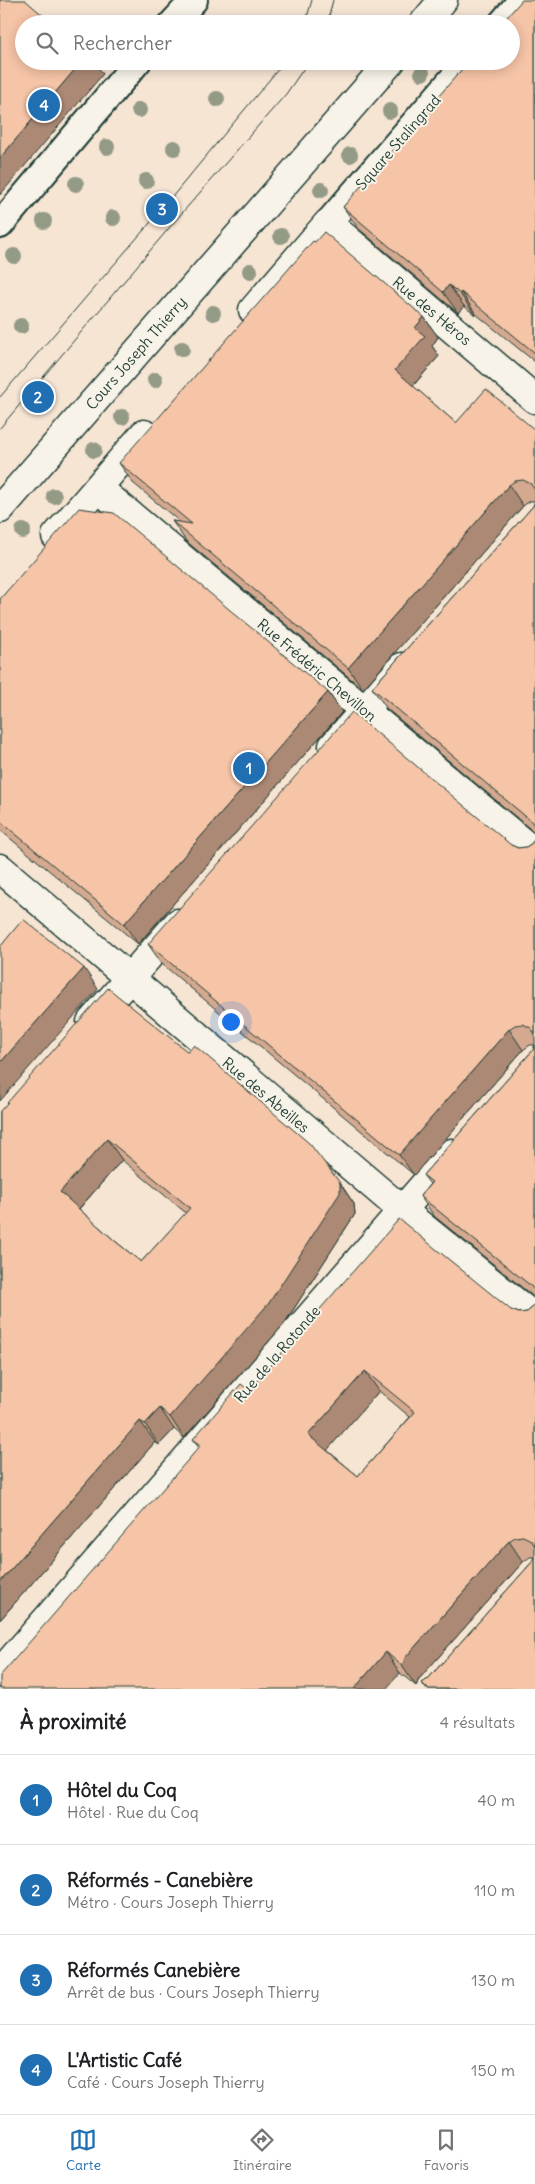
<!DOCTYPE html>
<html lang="fr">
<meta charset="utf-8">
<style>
:root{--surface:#fff;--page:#f2f2f2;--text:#202124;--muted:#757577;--line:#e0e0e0;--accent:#1f6fb2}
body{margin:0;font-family:Delius,sans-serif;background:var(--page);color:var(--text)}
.you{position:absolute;left:230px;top:1021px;width:18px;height:18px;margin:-12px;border:4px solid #fff;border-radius:50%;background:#1a73e8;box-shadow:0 0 0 8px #1a73e833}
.badge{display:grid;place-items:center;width:32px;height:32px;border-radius:50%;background:var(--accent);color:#fff;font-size:16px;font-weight:700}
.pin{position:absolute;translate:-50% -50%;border:2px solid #fff;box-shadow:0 1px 5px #0006}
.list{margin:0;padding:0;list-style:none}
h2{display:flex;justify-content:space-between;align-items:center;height:65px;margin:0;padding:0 20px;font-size:21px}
h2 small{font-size:16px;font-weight:400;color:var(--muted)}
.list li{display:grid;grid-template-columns:32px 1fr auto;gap:15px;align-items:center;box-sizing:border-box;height:90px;padding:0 20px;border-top:1px solid var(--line)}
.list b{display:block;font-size:19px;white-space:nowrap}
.list p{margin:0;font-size:16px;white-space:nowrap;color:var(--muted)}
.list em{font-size:16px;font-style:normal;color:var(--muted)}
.icon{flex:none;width:28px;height:28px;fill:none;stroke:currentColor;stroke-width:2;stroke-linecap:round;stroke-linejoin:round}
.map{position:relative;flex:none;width:535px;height:1689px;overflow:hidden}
.search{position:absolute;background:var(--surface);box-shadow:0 2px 12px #0003;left:15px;right:15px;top:15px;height:55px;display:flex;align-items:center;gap:12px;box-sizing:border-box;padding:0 18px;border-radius:28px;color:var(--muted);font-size:19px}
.sheet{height:425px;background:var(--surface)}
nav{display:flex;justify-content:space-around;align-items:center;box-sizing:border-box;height:70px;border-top:1px solid var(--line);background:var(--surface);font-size:14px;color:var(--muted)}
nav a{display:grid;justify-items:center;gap:2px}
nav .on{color:var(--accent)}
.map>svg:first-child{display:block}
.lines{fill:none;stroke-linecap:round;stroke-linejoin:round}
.pedestrian-casing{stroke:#1f3d34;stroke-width:30}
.minor-casing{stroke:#1f3d34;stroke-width:31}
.pedestrian{stroke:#f7f3e8;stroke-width:26}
.minor{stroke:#f7f3e8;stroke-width:28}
.tram{stroke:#1f3d34;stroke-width:1}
.tree{fill:#939a86}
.wall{fill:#d4a990;stroke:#1f3d34;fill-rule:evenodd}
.shaded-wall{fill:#ac8975;stroke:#1f3d34}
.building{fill:#f6c4a7;stroke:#1f3d34;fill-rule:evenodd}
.labels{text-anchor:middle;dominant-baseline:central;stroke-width:4;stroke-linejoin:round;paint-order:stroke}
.street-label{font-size:15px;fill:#1f3d34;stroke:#f7f3e8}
</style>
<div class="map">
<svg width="535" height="1689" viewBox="0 0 535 1689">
<rect width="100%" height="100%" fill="#f7e5d4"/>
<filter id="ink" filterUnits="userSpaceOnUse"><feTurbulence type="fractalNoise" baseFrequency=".02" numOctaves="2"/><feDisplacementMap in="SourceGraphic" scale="10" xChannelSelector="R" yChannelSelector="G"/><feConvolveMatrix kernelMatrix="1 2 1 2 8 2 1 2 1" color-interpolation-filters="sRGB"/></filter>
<g filter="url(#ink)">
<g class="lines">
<g class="pedestrian-casing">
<path id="pedestrian" d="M172,24L194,0
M501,24L522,0
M328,223L468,61
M0,225L138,61"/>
</g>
<g class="minor-casing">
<path id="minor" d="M423,24L443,0
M253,310L328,223L535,399
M98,488L535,853
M0,509L391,61
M56,536L144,434
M333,746L402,667
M0,868L402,1210L535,1318
M91,1022L178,923
M0,1673L452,1153"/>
</g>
<use href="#pedestrian" class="pedestrian"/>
<use href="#minor" class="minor"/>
<path class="tram" d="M305,24L312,0
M327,24L333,0
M0,397L162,209L285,61
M0,428L175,221L286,94L309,61"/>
</g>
<g class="tree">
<circle cx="422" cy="73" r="8"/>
<circle cx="217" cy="99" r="8"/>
<circle cx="139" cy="110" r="8"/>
<circle cx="390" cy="111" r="8"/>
<circle cx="107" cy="147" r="8"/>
<circle cx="174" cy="148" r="8"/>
<circle cx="350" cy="155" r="8"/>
<circle cx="146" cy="181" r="8"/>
<circle cx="76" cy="184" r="8"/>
<circle cx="321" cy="190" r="8"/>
<circle cx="113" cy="218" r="8"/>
<circle cx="44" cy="221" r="8"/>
<circle cx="281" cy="236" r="8"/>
<circle cx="14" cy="256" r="8"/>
<circle cx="250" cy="271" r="8"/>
<circle cx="213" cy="313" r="8"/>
<circle cx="21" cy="326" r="8"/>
<circle cx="182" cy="349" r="8"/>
<circle cx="155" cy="380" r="8"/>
<circle cx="122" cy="417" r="8"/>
<circle cx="94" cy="450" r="8"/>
<circle cx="54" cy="496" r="8"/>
<circle cx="23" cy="531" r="8"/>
</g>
<path class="wall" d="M535,0V362L476,314L475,315L464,306L458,313L358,228L343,207Z
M424,317L438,337L432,346L439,356L413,386L456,423L535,430V833L387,709L372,688L533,506L535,501H530L523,506L363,689L186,541L172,521L180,522L133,483L119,463Z
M0,599L328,692L342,712L138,944L0,830Z
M535,838V1298L434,1216L420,1196L430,1184L423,1175L533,1050L535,1045H530L523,1050L414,1175L162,964L148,944L511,845L518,848L526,847L532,843Z
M0,1111L340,1183L354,1204L355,1214L284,1324L184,1438L174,1429L159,1445L155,1442L0,1620ZM122,1160L186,1213L141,1262L115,1241L79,1209Z
M535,1303V1689H426L422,1683L428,1679L532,1562L535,1557H530L523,1562L419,1679L416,1686L400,1673L199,1447L193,1439L249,1390L511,1310L519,1313L527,1312L533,1307ZM379,1391L410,1417L358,1476L327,1450Z"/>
<path class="shaded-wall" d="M82,61H94L103,74L0,195V158Z
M449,285L464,306L458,313L443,292Z
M461,292L476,314L475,315L460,294Z
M424,317L438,337L432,346L439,356L409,390L395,370L415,328Z
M509,485L523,506L363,689L348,668Z
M328,692L342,712L138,944L124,924Z
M84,968L98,989L0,1101V1063Z
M509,1029L523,1050L414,1175L399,1155Z
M107,1139L122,1160L75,1213L60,1192Z
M340,1183L354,1204L355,1214L284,1324L184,1438L170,1417Z
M365,1371L379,1391L323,1455L308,1435Z
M160,1408L174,1429L159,1445L145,1424Z
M140,1421L155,1442L0,1620V1582Z
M509,1541L523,1562L419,1679L416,1686L402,1666L405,1658Z
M386,1652L400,1673L386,1689H354Z"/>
<path class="building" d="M0,0H25L53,24H24V61H82L0,158Z
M522,0H535V353L461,292L460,294L449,285L443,292L343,207L469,61H511V24H501Z
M324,232L424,317L415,328L425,336L395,370L456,423L486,389L535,430V490L531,484L523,480L515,481L509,485L348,668L172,521L192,524L119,463L313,241L315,242Z
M535,501V827L531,821L372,688L533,506Z
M79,508L114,513L328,692L124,924L0,821V599Z
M352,712L511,845L518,848L526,847L532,843L535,838V1034L531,1028L523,1024L515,1025L509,1029L399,1155L148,944Z
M23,919L84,968L0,1063V947Z
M108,988L188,1052L194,1045L310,1144L340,1183V1193L269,1303L170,1417L160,1408L145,1424L140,1421L0,1582V1111ZM107,1139L190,1208L141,1262L115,1241L60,1192Z
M535,1045V1291L531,1286L420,1196L432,1182L423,1175L533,1050Z
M399,1219L511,1310L519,1313L527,1312L533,1307L535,1303V1546L531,1540L523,1536L515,1537L509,1541L405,1658L402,1666L386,1652L354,1689H0V1676L201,1445L193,1439L241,1384L249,1390ZM365,1371L415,1412L358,1476L308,1435Z
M535,1557V1689H428L422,1683L428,1679L532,1562Z"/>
</g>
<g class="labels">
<g class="street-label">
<text transform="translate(398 142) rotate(-49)">Square Stalingrad</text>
<text transform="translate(432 311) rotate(40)">Rue des Héros</text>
<text transform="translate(136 353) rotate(-49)">Cours Joseph Thierry</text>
<text transform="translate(317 670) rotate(40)">Rue Frédéric Chevillon</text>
<text transform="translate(266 1095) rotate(40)">Rue des Abeilles</text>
<text transform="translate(277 1354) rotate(-49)">Rue de la Rotonde</text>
</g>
</g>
</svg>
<div class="you"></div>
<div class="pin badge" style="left:249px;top:768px">1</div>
<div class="pin badge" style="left:38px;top:397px">2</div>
<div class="pin badge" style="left:162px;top:209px">3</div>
<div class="pin badge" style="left:44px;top:105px">4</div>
<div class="search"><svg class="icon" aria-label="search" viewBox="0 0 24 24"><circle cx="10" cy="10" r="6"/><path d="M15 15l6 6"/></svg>Rechercher</div>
</div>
<section class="sheet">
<h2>À proximité<small>4 résultats</small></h2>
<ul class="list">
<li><span class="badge">1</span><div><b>Hôtel du Coq</b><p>Hôtel · Rue du Coq</p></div><em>40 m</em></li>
<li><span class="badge">2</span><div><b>Réformés - Canebière</b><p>Métro · Cours Joseph Thierry</p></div><em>110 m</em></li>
<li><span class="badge">3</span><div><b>Réformés Canebière</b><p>Arrêt de bus · Cours Joseph Thierry</p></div><em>130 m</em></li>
<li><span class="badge">4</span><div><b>L'Artistic Café</b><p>Café · Cours Joseph Thierry</p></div><em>150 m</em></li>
</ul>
</section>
<nav>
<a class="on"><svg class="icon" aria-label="map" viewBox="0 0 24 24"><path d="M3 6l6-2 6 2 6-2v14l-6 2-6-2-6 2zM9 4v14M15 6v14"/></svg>Carte</a>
<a><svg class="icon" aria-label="directions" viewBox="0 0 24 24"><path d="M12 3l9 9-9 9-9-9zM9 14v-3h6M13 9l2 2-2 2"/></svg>Itinéraire</a>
<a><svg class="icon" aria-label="saved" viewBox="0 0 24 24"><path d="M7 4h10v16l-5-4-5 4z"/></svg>Favoris</a>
</nav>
